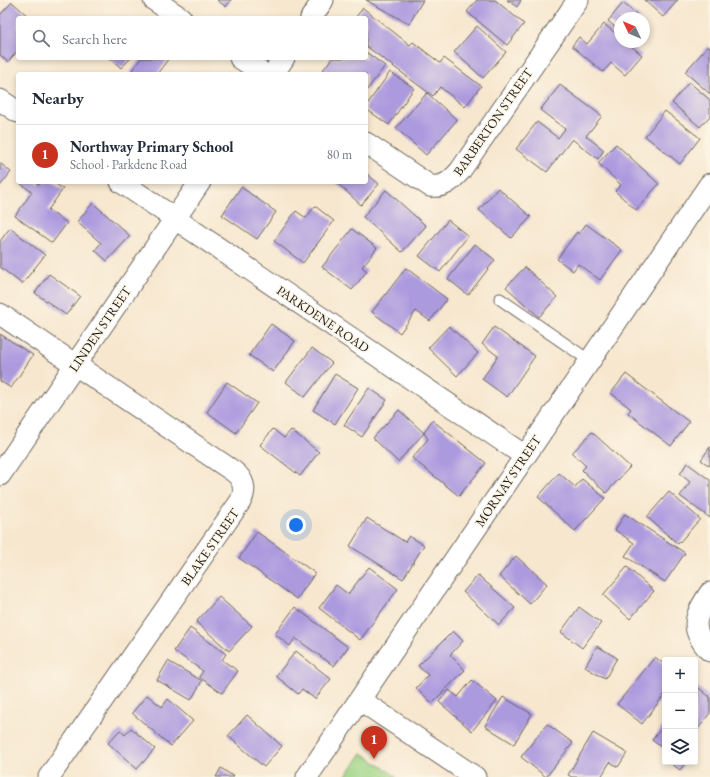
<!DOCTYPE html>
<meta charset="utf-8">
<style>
:root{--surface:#fff;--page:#f6f6f7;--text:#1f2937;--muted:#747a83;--line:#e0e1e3;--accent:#c8321e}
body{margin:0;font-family:"EB Garamond",serif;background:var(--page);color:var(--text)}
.controls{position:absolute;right:12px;bottom:12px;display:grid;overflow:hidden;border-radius:4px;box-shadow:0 2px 6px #0003}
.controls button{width:36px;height:36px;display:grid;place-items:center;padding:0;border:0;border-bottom:1px solid var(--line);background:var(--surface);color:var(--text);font:20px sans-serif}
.compass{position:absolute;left:614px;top:12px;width:36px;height:36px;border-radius:50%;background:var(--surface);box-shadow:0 2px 6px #0003;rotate:314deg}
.you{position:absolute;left:296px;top:525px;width:14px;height:14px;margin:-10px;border:3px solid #fff;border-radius:50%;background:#1a73e8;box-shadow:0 0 0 6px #1a73e833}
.badge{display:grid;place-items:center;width:26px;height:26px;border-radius:50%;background:var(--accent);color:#fff;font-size:13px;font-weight:700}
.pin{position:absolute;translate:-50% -33px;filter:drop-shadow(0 1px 2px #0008)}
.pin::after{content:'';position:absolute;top:21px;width:14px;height:12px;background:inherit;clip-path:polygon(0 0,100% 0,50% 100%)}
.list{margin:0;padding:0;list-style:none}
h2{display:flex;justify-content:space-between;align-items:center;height:52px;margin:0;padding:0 16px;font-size:17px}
h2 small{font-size:13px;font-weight:400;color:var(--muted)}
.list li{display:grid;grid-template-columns:26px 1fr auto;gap:12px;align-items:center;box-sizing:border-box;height:60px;padding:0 16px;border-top:1px solid var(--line)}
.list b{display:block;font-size:15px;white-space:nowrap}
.list p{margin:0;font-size:13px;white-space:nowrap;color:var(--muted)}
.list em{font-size:13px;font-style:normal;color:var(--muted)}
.icon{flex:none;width:22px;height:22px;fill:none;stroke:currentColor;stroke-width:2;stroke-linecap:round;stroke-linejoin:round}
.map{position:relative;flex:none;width:710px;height:777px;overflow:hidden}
.search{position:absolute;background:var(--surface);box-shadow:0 2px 6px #0003;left:16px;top:16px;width:352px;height:44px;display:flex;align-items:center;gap:10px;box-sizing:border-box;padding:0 14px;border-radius:4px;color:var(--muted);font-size:15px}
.panel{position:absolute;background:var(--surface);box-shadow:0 2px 6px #0003;left:16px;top:72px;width:352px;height:112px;border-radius:4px}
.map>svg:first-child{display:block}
.green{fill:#9ed486;stroke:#5d7851}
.building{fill:#ac9adf}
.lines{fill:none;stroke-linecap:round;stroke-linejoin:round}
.lane-casing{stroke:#69635b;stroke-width:13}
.street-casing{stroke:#69635b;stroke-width:23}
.lane{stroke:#fff;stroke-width:11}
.street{stroke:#fff;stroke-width:21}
.labels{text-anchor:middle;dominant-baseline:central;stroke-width:3;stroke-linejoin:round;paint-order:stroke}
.street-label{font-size:13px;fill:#1c1c1c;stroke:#fcf5e5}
</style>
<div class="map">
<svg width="710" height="777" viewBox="0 0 710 777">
<rect width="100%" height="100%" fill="#fcf5e5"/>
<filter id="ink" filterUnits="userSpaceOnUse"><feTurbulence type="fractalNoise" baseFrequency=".025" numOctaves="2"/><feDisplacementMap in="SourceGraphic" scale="8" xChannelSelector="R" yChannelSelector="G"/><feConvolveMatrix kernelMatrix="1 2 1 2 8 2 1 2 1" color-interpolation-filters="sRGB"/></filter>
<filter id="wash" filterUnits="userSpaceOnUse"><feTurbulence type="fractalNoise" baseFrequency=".012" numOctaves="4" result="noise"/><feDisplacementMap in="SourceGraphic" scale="16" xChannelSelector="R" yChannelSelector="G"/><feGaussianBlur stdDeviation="0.9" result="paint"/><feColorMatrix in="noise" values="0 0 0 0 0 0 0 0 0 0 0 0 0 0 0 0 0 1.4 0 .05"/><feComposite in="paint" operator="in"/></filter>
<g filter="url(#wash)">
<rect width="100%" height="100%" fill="#f7e7cf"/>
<path class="green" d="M362,753L397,777H345Z"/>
<g id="blocks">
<path class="building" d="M217,0H231L226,7Z
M366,0H423L409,24Z
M477,0H495L524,24L507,45L467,12Z
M507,0H521L517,7Z
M644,0H678L663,17Z
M12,2L30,18H18V50L8,62L0,55V15Z
M623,3L641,18H620V31L608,21Z
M363,8L410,45L413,42L440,63L444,58L481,86L465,107L440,87L433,96L366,46V18H355Z
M604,24L620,37V42H626L642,55L625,75L611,63L603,72L572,46L579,37L587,44Z
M477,26L506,52L483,78L454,52Z
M708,46L710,48V94L685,72Z
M366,52L385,66L366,91V74H320L332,58H366Z
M110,58H131L121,68Z
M141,58H169L157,74H132L130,73Z
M390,72L414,88L389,125L366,109V106Z
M689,82L710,100V116L700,127L672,103Z
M560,85L602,116L586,136L604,150L598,159L572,139L547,172L516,149L537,122L558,138L565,129L540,110Z
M427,93L457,120L426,155L396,128Z
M665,111L700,138L680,164L645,136Z
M616,144L659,184L636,210L615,191L621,185L598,163Z
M0,163L11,172L0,186Z
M366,173L379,184L361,205L336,182H366Z
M23,182H35L39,185L41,182H53L63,189L48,210L67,223L52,243L15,216L32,192L21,184Z
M241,187L276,212L257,239L222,215Z
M498,188L531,217L511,238L479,210Z
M386,190L426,226L402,252L363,217Z
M93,203L130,236L107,261L95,250L101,243L77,222Z
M315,206L334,221L303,263L274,241L296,211L306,218Z
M448,220L468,236L440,272L419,256Z
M586,224L622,250L600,280L578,264L573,271L557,259L577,232L579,234Z
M10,228L45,255L22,284L0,267V241Z
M352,229L377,248L362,267L367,271L352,290L322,267Z
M475,244L495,260L468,295L448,279Z
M525,267L557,297L539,317L506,287Z
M406,268L447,299L430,321L416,311L400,333L372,312Z
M49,274L80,296L66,315L35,293Z
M271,324L295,341L273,372L249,355Z
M449,326L478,353L457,376L428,348Z
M494,327L535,356L507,397L482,379L498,356L482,344Z
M0,334L33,355L11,388L0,381Z
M312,348L332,363L305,397L286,382Z
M335,374L358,388L335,424L313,410Z
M626,374L689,422L671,446L628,413L631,409L611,393Z
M227,382L257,403L236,433L207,412Z
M369,388L387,400L362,437L344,425Z
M399,410L424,433L432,420L486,463L459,496L412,458L428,439L424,433L398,462L373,438Z
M273,429L284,438L291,430L319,452L300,476L260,445Z
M592,432L630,467L606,493L582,470L586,466L572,453Z
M710,447V466L701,460Z
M687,463L710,480V518L680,496L690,482L680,474Z
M559,473L575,487L582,479L605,498L575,531L538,497Z
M669,492L700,519L678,544L647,517Z
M625,514L685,553L665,582L625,556L634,543L615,530Z
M367,518L405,542L409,536L424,545L403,579L350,546Z
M257,532L315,573L297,599L239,558Z
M516,556L547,584L530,604L499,576Z
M369,567L398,589L360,640L319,608L336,585L348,594Z
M627,567L654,591L630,619L603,595Z
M478,575L515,608L499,625L463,592Z
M219,597L252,626L229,651L196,622Z
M295,607L348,647L334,666L295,638L290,646L275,634Z
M579,607L601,623L582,648L561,632Z
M190,628L226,654L222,660L238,671L222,693L199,677L203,671L174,651Z
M453,631L463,641L450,655L465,670L432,703L416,688L428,675L418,666Z
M597,646L617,658L605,679L585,667Z
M296,651L331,679L315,699L302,689L298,694L276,676Z
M655,657L665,665V694L642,724L617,704Z
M168,661L202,681L191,700L157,680Z
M472,680L497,701L472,731L439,702L449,690L458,697Z
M695,685L710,697V713L695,733Z
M147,695L162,707L168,699L193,721L171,746L132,713Z
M503,697L532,714L514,744L485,726Z
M247,715L282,746L264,767L228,736Z
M547,724L573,743L546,777L521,757Z
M665,724V750L652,740Z
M131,728L155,749L137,769L108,743L120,730L125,735Z
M593,733L627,753L618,767L610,762L601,777H572L568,775Z
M669,762H686L680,770Z
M221,768L234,777H216Z"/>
</g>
</g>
<g filter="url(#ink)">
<use href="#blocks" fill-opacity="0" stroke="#69635b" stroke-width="1"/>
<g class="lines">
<g class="lane-casing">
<path id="lane" d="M500,299L590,361"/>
</g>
<g class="street-casing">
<path id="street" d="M154,0L181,18
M311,18L323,0
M240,58L264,74
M273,74L284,58
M0,100L18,112
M366,143L430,186C444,188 451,181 460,171L578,0
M121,182L525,456
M0,314L233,471C244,479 247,490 240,502L49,777
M0,475L200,182
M710,593C694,617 689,629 710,651
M360,700L475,777
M307,777L710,184"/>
</g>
<use href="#lane" class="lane"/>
<use href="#street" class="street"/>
</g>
</g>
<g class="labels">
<g class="street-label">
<text transform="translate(493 122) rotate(-55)">BARBERTON STREET</text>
<text transform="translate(323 319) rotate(34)">PARKDENE ROAD</text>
<text transform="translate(100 329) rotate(-56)">LINDEN STREET</text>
<text transform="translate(508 481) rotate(-56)">MORNAY STREET</text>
<text transform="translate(210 547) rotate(-55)">BLAKE STREET</text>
</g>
</g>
</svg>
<div class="controls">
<button>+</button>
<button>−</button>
<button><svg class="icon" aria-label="layers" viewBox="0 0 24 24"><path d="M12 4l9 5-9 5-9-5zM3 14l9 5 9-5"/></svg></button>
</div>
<svg class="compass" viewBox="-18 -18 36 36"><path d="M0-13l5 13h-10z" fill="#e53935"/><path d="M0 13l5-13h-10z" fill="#747a83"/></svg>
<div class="you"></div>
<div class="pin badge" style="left:374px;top:759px">1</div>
<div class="search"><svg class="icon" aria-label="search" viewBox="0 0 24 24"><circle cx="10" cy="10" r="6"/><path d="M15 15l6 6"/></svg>Search here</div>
<section class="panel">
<h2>Nearby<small></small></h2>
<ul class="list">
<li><span class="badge">1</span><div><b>Northway Primary School</b><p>School · Parkdene Road</p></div><em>80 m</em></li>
</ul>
</section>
</div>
